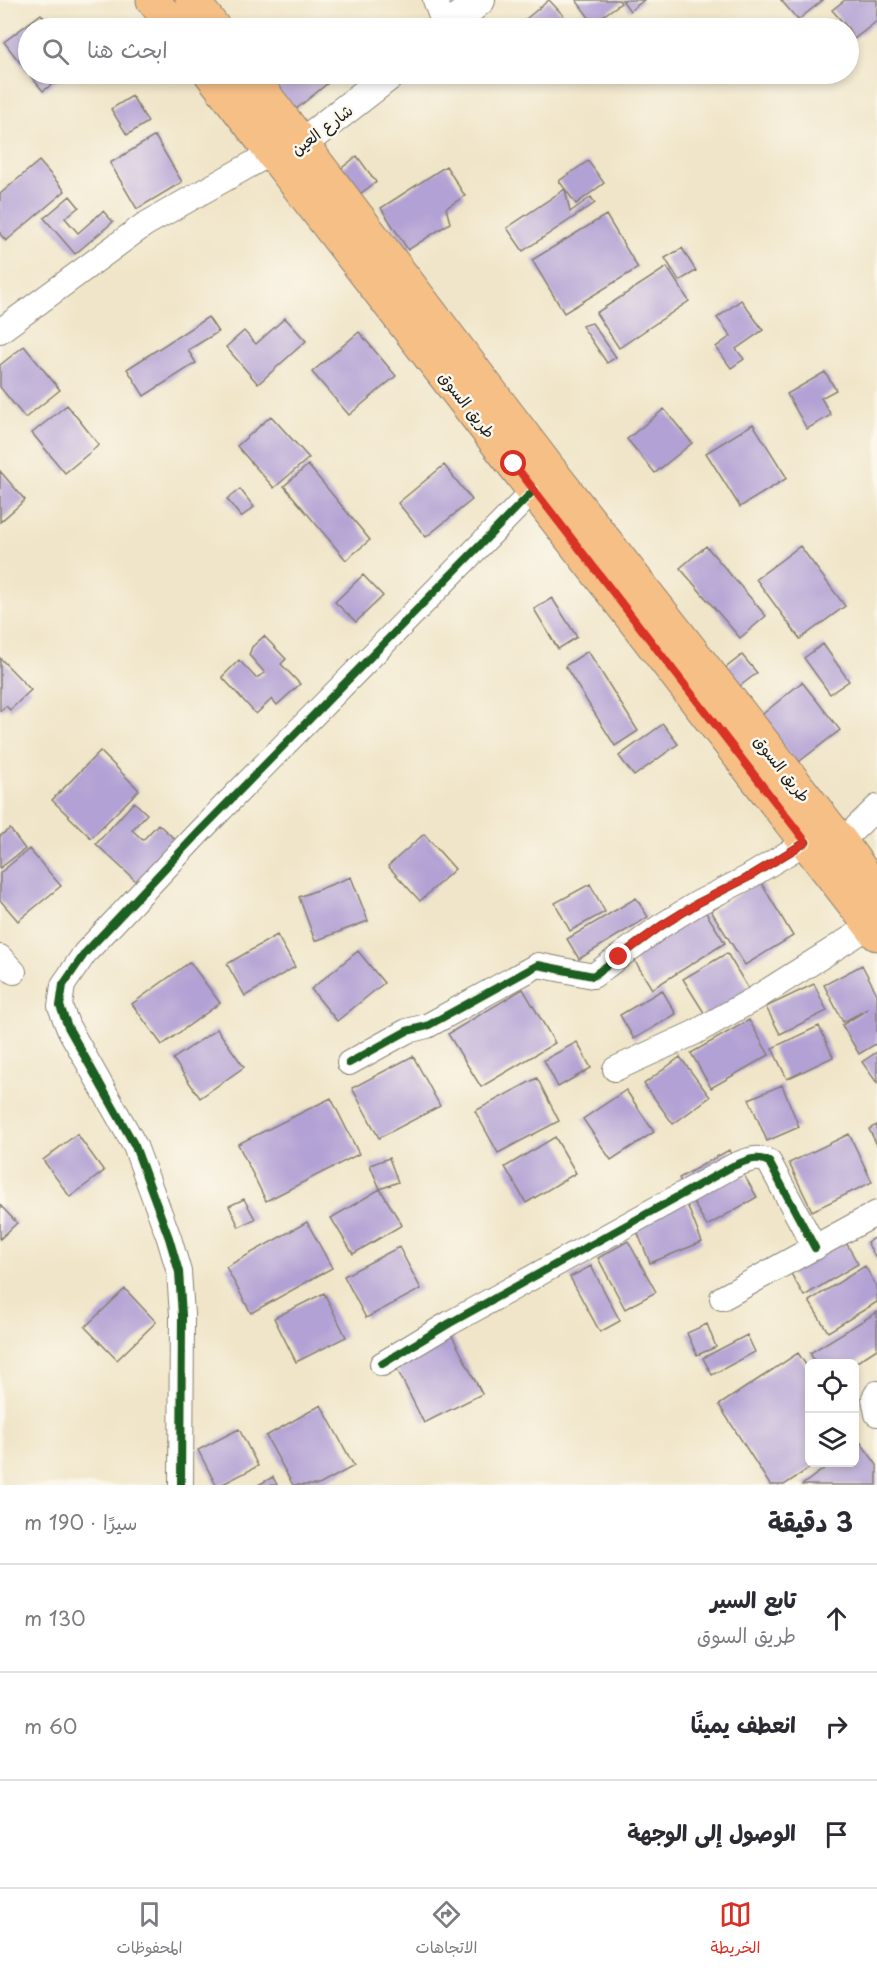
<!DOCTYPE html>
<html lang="ar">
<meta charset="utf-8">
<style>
:root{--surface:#fff;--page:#f2f2f3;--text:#2b2b33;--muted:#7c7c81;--line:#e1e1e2;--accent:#d93025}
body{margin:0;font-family:"Playpen Sans","Playpen Sans Arabic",sans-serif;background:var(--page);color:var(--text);direction:rtl}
.controls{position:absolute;right:18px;bottom:18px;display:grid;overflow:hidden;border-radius:9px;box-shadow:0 3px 9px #0003}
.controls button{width:54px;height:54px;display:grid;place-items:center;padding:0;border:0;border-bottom:2px solid var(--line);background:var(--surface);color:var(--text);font:30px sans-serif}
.stop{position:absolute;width:18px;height:18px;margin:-14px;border:4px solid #d93025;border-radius:50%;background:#fff}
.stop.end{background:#d93025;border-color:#fff;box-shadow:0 2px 6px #0008}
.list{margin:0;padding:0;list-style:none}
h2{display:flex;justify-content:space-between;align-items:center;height:78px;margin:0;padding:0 24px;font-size:26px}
h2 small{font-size:20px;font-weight:400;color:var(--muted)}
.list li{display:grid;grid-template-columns:39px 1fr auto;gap:18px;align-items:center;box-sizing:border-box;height:108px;padding:0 24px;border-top:2px solid var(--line)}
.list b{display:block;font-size:22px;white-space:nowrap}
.list p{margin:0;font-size:20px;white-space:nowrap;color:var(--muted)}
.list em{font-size:20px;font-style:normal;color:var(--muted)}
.icon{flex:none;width:33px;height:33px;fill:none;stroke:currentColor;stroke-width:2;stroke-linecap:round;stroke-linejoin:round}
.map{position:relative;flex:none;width:877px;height:1485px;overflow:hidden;direction:ltr}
.search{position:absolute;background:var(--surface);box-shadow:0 3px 9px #0003;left:18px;right:18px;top:18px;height:66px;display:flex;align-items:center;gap:15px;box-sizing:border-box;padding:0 21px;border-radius:33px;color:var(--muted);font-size:22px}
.sheet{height:402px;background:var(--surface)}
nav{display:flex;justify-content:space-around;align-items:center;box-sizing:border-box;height:84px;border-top:2px solid var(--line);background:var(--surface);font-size:16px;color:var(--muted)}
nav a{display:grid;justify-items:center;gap:3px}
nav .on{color:var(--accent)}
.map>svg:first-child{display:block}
.building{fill:#b2a1d4}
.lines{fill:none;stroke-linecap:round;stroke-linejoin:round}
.minor-casing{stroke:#868072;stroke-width:26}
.tertiary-casing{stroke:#868072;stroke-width:32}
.primary-casing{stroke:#868072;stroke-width:35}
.minor{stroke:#fff;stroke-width:24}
.tertiary{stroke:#fff;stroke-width:30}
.primary{stroke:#f5bf86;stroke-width:33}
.cycleway-casing{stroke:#fbf7ec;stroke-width:11}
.cycleway{stroke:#1b5e20;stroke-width:8}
.route{stroke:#d93025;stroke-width:8}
.labels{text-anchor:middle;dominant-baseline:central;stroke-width:5;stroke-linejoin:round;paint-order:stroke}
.street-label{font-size:16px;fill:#1c1c1c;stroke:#fbf7ec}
</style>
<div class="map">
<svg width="877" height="1485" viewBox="0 0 877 1485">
<rect width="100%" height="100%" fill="#fbf7ec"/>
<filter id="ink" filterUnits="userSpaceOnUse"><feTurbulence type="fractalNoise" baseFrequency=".0167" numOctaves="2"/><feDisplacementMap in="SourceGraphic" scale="12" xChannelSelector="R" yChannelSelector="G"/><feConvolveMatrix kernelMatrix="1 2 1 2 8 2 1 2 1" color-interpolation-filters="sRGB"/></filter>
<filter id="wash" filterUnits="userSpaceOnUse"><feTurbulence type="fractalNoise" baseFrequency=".008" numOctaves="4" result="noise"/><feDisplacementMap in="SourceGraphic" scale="24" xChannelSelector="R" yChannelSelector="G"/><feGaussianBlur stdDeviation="1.35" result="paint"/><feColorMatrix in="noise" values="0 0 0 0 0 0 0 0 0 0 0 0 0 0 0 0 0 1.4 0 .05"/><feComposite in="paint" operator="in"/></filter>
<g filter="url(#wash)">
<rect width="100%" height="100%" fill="#f0e5c8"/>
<g id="blocks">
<path class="building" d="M549,0L575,28H515Z
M576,0H619L621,3L593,23Z
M622,0H644L630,11Z
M781,0H823L798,20Z
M845,0H877V21L854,39L848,28L832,10Z
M41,14L52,28H28V73L4,42Z
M296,20L303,28H286Z
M29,74H66L43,91Z
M256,74H339L290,114Z
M132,96L148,122L127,135L111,109Z
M155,136L182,182L137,209L110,163Z
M357,156L376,182L357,196L338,171Z
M39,161L65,191L6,241L0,234V194Z
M588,161L604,183L576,204L559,181Z
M446,166L465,196L446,208L450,223L408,250L381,208Z
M565,189L570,212L591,197L595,203L523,251L507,228Z
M70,196L79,207L65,218L78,233L103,211L113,222L75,254L44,218Z
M606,215L638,268L564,313L532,260Z
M682,248L696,271L679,281L665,258Z
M667,267L689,301L619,348L596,313Z
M741,300L763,330L736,349L744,359L731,368L716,347L731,336L717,318Z
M208,317L218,332L188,350L196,363L144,396L127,369Z
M285,318L306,341L258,384L226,347L244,331L256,344Z
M592,323L616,357L607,363L582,326Z
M359,332L396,376L349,415L312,372Z
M24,346L60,390L25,418L0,387V365Z
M825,372L836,390L821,398L831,415L807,429L787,394Z
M67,405L99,445L65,473L32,433Z
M664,409L692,443L655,473L627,439Z
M271,416L309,458L274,488L237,446Z
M753,424L787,478L740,507L706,453Z
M308,465L370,540L346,560L284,486Z
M444,465L472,500L426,537L398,503Z
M0,471L25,500L0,522Z
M240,489L254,507L241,517L227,499Z
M706,546L766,616L740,638L680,568Z
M800,546L845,606L800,639L756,579Z
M363,575L383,596L356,622L335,602Z
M552,598L577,637L558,649L534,609Z
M264,636L286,659L281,664L300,684L277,705L272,699L256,714L222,677L239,660L256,678L265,673L249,655L252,647Z
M823,644L849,681L830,694L804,658Z
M588,651L638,731L615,746L565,666Z
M742,655L757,673L732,692L718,674Z
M0,658L31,690L10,710L6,706L0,711Z
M802,682L840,730L796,764L759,717Z
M663,724L678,744L634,776L619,756Z
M100,751L139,790L91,838L52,800Z
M134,802L147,814L132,830L143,840L158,824L178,842L139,884L96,844Z
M10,829L25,849L0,868V836Z
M424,834L455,869L420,901L388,866Z
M29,849L61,886L18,921L0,900V873Z
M351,877L368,921L315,941L299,897Z
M760,881L793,936L745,965L711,911Z
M590,884L605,912L570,931L555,903Z
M636,898L648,917L579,959L567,939Z
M703,908L725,943L652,989L630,953Z
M277,935L295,967L245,996L227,964Z
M358,951L384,983L337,1021L311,989Z
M727,953L751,993L708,1019L683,979Z
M190,962L220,1003L162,1045L132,1004Z
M862,965L877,994V1043L859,1054L842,1025L868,1009L843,1022L824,985Z
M814,984L827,1011L780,1034L766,1007Z
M523,989L555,1043L481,1087L448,1034Z
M662,990L676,1014L634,1039L620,1015Z
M749,1020L769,1055L711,1088L691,1053Z
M819,1026L833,1057L787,1079L772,1048Z
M217,1029L244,1067L200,1098L173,1059Z
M577,1042L591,1068L558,1087L544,1060Z
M877,1052V1083L862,1062Z
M413,1056L440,1106L379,1138L352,1088Z
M680,1057L710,1097L673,1124L644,1084Z
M537,1078L559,1121L498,1153L475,1111Z
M782,1085L799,1127L767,1141L749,1099Z
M626,1090L654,1132L611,1160L583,1119Z
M331,1098L359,1154L266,1201L238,1144Z
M877,1125V1145L869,1129Z
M77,1134L104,1171L70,1197L43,1160Z
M849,1134L872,1182L812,1211L789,1163Z
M555,1137L576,1173L526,1203L505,1167Z
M729,1150L757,1197L707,1226L679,1178Z
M389,1158L398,1182L380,1189L370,1165Z
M380,1189L402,1225L353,1254L331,1218Z
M684,1197L702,1242L650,1263L632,1219Z
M244,1199L255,1219L239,1227L229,1206Z
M0,1205L17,1223L0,1239Z
M307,1222L332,1268L251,1313L226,1267Z
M877,1236V1260L867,1242Z
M844,1239L858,1264L804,1296L789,1270Z
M628,1241L656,1292L625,1309L598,1258Z
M399,1247L421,1289L366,1318L344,1276Z
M591,1266L620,1321L600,1332L570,1277Z
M865,1266L877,1287V1302L828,1332L809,1301Z
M125,1289L156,1322L117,1360L85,1327Z
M324,1293L346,1337L296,1362L274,1318Z
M877,1312V1349L854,1364H816L810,1353Z
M707,1324L716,1347L697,1355L687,1333Z
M451,1334L482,1394L424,1423L394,1363Z
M747,1335L755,1352L712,1375L703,1358Z
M798,1353L810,1371V1462H819L784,1485H770L719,1405Z
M321,1405L354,1466L319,1485H293L266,1436Z
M239,1429L258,1466L221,1485H216L198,1450Z
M861,1443L877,1465V1485H802L833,1462H854V1447Z
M273,1477L277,1485H258Z"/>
</g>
</g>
<g filter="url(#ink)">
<use href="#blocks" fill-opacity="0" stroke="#868072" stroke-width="1.5"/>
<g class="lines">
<g class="minor-casing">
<path id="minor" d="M435,0L445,28
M0,331L144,225L273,152
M841,842L877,807
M0,957L14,972
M349,1063L407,1031L427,1026L538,965L593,976L661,926L698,903L747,878L806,842
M615,1069L694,1033L756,998L870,926
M722,1298L877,1213
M382,1364L450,1323L733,1166C746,1161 756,1155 769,1162L815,1248
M877,1393L874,1398L877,1414
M181,1485L182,1315L179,1272L169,1238L135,1146L68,1027L60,1006L63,985L85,953L199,832L534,490"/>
</g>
<g class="tertiary-casing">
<path id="tertiary" d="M446,28L480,0
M282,159L391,74"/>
</g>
<g class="primary-casing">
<path id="primary" d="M153,0L175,28
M192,0L214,28
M211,74L877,934
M249,74L553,474L841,842L877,892"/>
</g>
<use href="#minor" class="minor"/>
<use href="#tertiary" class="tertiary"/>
<use href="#primary" class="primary"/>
<g class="cycleway-casing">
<path id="cycleway" d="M349,1063L407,1031L427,1026L538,965L593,976L661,926L698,903L747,878L806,842
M382,1364L450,1323L733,1166C746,1161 756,1155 769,1162L815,1248
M181,1485L182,1315L179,1272L169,1238L135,1146L68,1027L60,1006L63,985L85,953L199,832L534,490"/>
</g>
<use href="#cycleway" class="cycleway"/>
</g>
</g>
<g class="lines" filter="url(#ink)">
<path class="route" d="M514,464L806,842L747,878L698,903L661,926L619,957"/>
</g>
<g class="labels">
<g class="street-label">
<text transform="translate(321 129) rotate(-37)">شارع العين</text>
<text transform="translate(468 404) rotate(52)">طريق السوق</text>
<text transform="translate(783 768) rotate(52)">طريق السوق</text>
</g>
</g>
</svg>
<div class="controls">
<button><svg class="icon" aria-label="locate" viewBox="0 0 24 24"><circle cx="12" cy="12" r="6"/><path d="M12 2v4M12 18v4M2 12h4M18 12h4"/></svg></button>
<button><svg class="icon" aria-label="layers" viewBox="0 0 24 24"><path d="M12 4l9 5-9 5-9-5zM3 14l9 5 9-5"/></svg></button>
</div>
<div class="stop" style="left:514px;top:464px"></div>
<div class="stop end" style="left:619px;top:957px"></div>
<div class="search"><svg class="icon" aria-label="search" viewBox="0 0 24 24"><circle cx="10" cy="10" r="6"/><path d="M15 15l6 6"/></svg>ابحث هنا</div>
</div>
<section class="sheet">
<h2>3 دقيقة<small>سيرًا · 190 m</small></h2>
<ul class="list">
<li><svg class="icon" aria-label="ahead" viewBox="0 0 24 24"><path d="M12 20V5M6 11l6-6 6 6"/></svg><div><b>تابع السير</b><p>طريق السوق</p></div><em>130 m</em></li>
<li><svg class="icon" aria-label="right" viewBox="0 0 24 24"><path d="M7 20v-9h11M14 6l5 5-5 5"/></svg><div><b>انعطف يمينًا</b></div><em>60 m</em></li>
<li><svg class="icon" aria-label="arrive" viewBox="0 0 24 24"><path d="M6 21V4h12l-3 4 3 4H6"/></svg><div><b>الوصول إلى الوجهة</b></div></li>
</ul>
</section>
<nav>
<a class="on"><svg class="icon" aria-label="map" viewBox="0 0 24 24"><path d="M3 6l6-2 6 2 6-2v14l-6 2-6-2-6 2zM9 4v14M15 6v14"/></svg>الخريطة</a>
<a><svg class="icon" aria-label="directions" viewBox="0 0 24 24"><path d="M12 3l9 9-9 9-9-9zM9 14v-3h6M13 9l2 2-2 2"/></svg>الاتجاهات</a>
<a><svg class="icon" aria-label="saved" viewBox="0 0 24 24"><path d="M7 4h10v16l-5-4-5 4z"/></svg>المحفوظات</a>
</nav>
